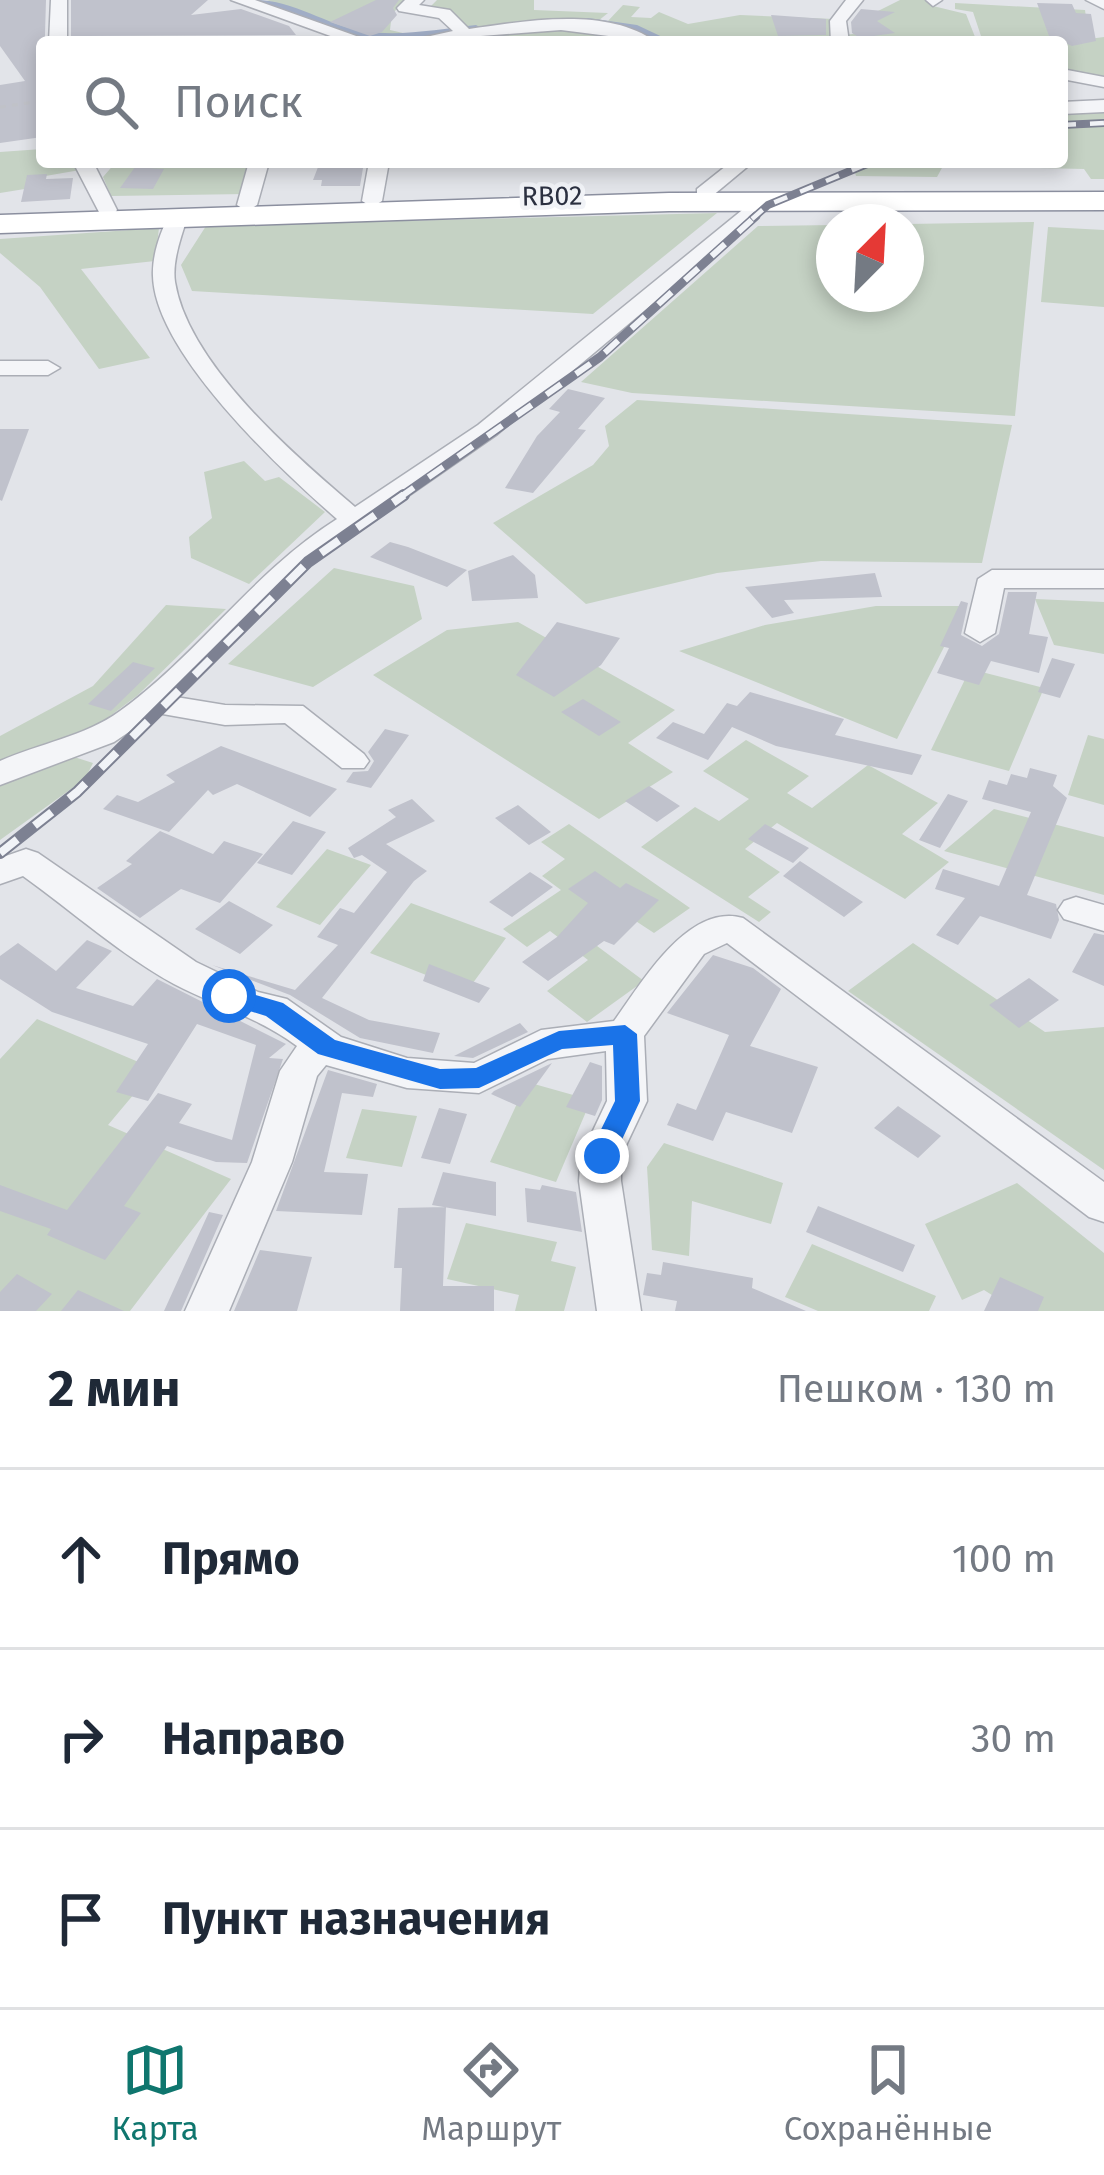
<!DOCTYPE html>
<html lang="ru">
<meta charset="utf-8">
<style>
:root{--surface:#fff;--page:#f6f6f7;--text:#1f2937;--muted:#747a83;--line:#e0e1e3;--accent:#0f766e}
body{margin:0;font-family:"Fira Sans",sans-serif;background:var(--page);color:var(--text)}
.compass{position:absolute;left:816px;top:204px;width:108px;height:108px;border-radius:50%;background:var(--surface);box-shadow:0 6px 18px #0003;rotate:24deg}
.stop{position:absolute;width:36px;height:36px;margin:-27px;border:9px solid #1a73e8;border-radius:50%;background:#fff}
.stop.end{background:#1a73e8;border-color:#fff;box-shadow:0 3px 12px #0008}
.list{margin:0;padding:0;list-style:none}
h2{display:flex;justify-content:space-between;align-items:center;height:156px;margin:0;padding:0 48px;font-size:51px}
h2 small{font-size:39px;font-weight:400;color:var(--muted)}
.list li{display:grid;grid-template-columns:78px 1fr auto;gap:36px;align-items:center;box-sizing:border-box;height:180px;padding:0 48px;border-top:3px solid var(--line)}
.list b{display:block;font-size:45px;white-space:nowrap}
.list em{font-size:39px;font-style:normal;color:var(--muted)}
.icon{flex:none;width:66px;height:66px;fill:none;stroke:currentColor;stroke-width:2;stroke-linecap:round;stroke-linejoin:round}
.map{position:relative;flex:none;width:1104px;height:1311px;overflow:hidden}
.search{position:absolute;background:var(--surface);box-shadow:0 6px 18px #0003;left:36px;right:36px;top:36px;height:132px;display:flex;align-items:center;gap:30px;box-sizing:border-box;padding:0 42px;border-radius:12px;color:var(--muted);font-size:45px}
.sheet{height:696px;background:var(--surface)}
nav{display:flex;justify-content:space-around;align-items:center;box-sizing:border-box;height:168px;border-top:3px solid var(--line);background:var(--surface);font-size:33px;color:var(--muted)}
nav a{display:grid;justify-items:center;gap:6px}
nav .on{color:var(--accent)}
.map>svg:first-child{display:block}
.green{fill:#c5d2c4}
.lines{fill:none;stroke-linecap:round;stroke-linejoin:round}
.canal{fill:#a0adc6;fill-rule:evenodd}
.building{fill:#c0c2cc}
.minor-casing{stroke:#abaeb6;stroke-width:3}
.highway-casing{stroke:#8b8f9f;stroke-width:3}
.path{stroke:#c0c2c8;stroke-width:3;stroke-dasharray:6 6;stroke-linecap:butt}
.minor{fill:#f4f5f8;fill-rule:evenodd}
.highway{fill:#fff;fill-rule:evenodd}
.rail-far2-casing{stroke:#7d8192;stroke-width:8}
.rail-far1-casing{stroke:#7d8192;stroke-width:9}
.rail-casing{stroke:#7d8192;stroke-width:12}
.rail-far2{stroke:#f1f3f7;stroke-width:4.5;stroke-dasharray:14;stroke-linecap:butt}
.rail-far1{stroke:#f1f3f7;stroke-width:6;stroke-dasharray:18;stroke-linecap:butt}
.rail{stroke:#f1f3f7;stroke-width:8;stroke-dasharray:22;stroke-linecap:butt}
.route{fill:#1a73e8}
.labels{text-anchor:middle;dominant-baseline:central;stroke-width:9;stroke-linejoin:round;paint-order:stroke}
.far-street-label{font-size:27px;fill:#2b3040;stroke:#f1f3f7}
</style>
<div class="map">
<svg width="1104" height="1311" viewBox="0 0 1104 1311">
<rect width="100%" height="100%" fill="#e2e4e9"/>
<path class="green" d="M267,0H410L392,13L390,30L403,33C366,50 304,13 267,0Z
M437,0H534V10L608,13L598,21L466,28L430,7Z
M900,0H929L933,6L966,14L977,42H845L844,35L878,31L876,12Z
M955,3L1085,10L1089,39L1104,37V77L1062,69V42H983L973,12L955,9Z
M623,5L640,7L631,17L651,18L659,12L688,24L740,15L834,19L838,42H670L607,22Z
M575,27L643,42H480L475,36Z
M1104,107V122L1094,123L1104,124V179H1091L1084,169L954,166H943L937,177L856,176L854,169L879,162H1062V126L1083,123H1062V110Z
M42,149V162H77L80,170L34,178L37,187L0,193V152Z
M116,162H254L246,194L111,196L103,177Z
M717,213L593,314L192,291L181,265L206,226Z
M1034,222L1015,416L632,393L581,382L758,226L834,225V294H906V224Z
M1048,227L1104,230V307L1041,302Z
M159,228L155,261L81,269L150,358L99,369L40,287L0,253V239Z
M637,400L1012,425L982,563L821,561L717,573L586,604L493,523L593,465L609,446L605,426Z
M244,461L265,481L279,477L325,512L249,584L191,558L189,537L212,518L204,472Z
M334,568L414,586L422,619L313,687L228,664Z
M1035,599L1104,602V654L1054,645Z
M166,605L226,609L138,695L85,735L0,765V736L93,686Z
M876,606H965L897,739L679,651L765,625Z
M518,622L675,710L628,743L673,772L599,819L373,675L447,630Z
M970,669L1044,688L1009,771L931,750Z
M1088,735L1104,739V805L1068,795Z
M746,740L809,776L787,793L812,808L868,765L938,803L902,834L949,862L905,899L777,823L745,849L780,872L748,897L771,912L759,922L641,847L695,807L719,821L749,799L703,771Z
M71,756L93,763L85,779L0,840V782Z
M994,809L1104,837V895L944,851Z
M569,824L690,908L654,933L625,914L589,940L644,981L587,1022L547,991L588,960L550,931L527,947L503,929L561,890L542,876L565,859L541,842Z
M327,849L371,865L320,925L276,907Z
M411,903L506,938L467,991L370,953Z
M913,943L1045,1032L1104,1027V1170L848,991Z
M37,1019L155,1069L108,1125L231,1179L130,1311H0V1059Z
M527,1082L591,1100L556,1182L490,1162Z
M362,1109L417,1116L402,1167L346,1158Z
M664,1143L783,1183L771,1224L692,1201L689,1256L652,1250L647,1167Z
M1017,1183L1104,1253V1311H1017L984,1290L962,1300L925,1224Z
M466,1223L557,1242L551,1261L576,1267L564,1311H515L519,1295L447,1279Z
M812,1244L936,1296L929,1311H818L785,1297Z"/>
<g class="lines">
<path class="canal" d="M255,0C294,0 326,25 363,31C400,37 439,29 476,25L483,29L403,41L359,39Z
M588,18L637,25L673,42H654L629,32L583,25V19Z"/>
</g>
<path class="building" d="M0,0H46L42,137L0,143V85L25,81L0,46Z
M71,0H208L191,15L241,9L289,26L296,35L84,36L85,42H71Z
M376,0H399L393,8L397,15L382,32L370,36L330,22Z
M1037,3L1072,4L1076,13L1091,14L1096,41L1072,46L1049,36Z
M861,9L895,12L877,21L895,33L860,38L852,33L851,22Z
M771,15L826,19V35L778,36Z
M320,162H364L360,186H321L322,180H313Z
M135,167L164,169L153,189L120,188Z
M47,174L46,179L73,178L70,199L21,202L27,175Z
M568,389L605,398L578,429L586,430L533,493L505,488L537,436L560,412L549,409Z
M0,429H29L2,501L0,500Z
M390,542L408,547L467,570L447,587L370,557Z
M513,555L535,575L538,598L472,601L468,571Z
M875,573L882,597L784,600L794,613L772,618L745,587Z
M1008,592H1037L1029,634L1048,637L1039,673L991,661L979,685L937,673L949,648L940,646L961,601L968,603L961,635L982,646L999,634Z
M557,622L620,638L601,665L554,697L516,675Z
M1052,658L1075,664L1060,698L1038,692Z
M133,662L155,668L111,711L88,704Z
M750,692L844,719L835,735L922,755L912,775L776,746L732,727L708,760L656,738L673,722L704,734L727,703L737,706Z
M583,699L621,722L599,736L561,712Z
M385,729L409,735L371,788L346,782L353,772L368,771L374,761L368,752Z
M221,746L337,789L310,817L237,784L213,795L208,790L169,832L103,809L117,795L138,802L175,782L166,775Z
M1030,768L1057,775L1053,786L1067,798L1027,895L1056,904L1059,920L1051,939L980,916L958,945L936,935L965,898L935,889L943,869L999,886L1031,812L982,799L989,780L1007,785L1011,774L1027,778Z
M649,786L680,806L657,822L625,801Z
M948,794L968,801L940,848L919,840Z
M412,799L435,821L386,844L427,871L414,881L322,998L369,1020L440,1033L433,1053L360,1038L290,995L212,965L295,990L338,945L317,937L340,908L354,913L387,872L362,855L354,858L348,848L396,817L388,810Z
M518,805L551,832L529,845L495,818Z
M293,821L326,832L292,875L257,863Z
M765,824L809,848L793,863L748,839Z
M160,831L213,854L224,841L263,854L220,903L181,889L140,918L97,888L132,864L126,861Z
M800,861L863,902L844,917L783,876Z
M595,871L620,888L626,883L659,900L614,945L604,941L548,981L522,962L557,937L588,903L568,889Z
M530,872L553,887L512,917L489,902Z
M229,901L273,925L240,954L195,929Z
M1094,933L1104,935V986L1072,972Z
M87,940L112,951L76,988L133,1006L157,979L286,1044L269,1058L283,1059L247,1163L216,1162L167,1146L124,1206L141,1213L105,1260L47,1235L51,1229L0,1211V1185L67,1210L158,1093L192,1104L179,1123L232,1140L256,1045L197,1024L148,1101L116,1092L148,1044L52,1012L0,979V956L18,943L56,971Z
M713,955L753,968L781,989L750,1046L818,1067L792,1133L726,1112L713,1141L667,1125L677,1103L696,1110L729,1035L667,1013Z
M429,964L490,988L479,1003L423,981Z
M1029,978L1059,1000L1019,1028L989,1005Z
M520,1023L528,1032L473,1058L454,1056Z
M590,1062L602,1066V1100L595,1116L566,1107Z
M552,1063L520,1107L491,1094L494,1091Z
M328,1070L377,1084L373,1097L342,1093L324,1172L368,1174L362,1215L276,1211Z
M898,1106L941,1136L918,1158L874,1128Z
M439,1108L467,1114L450,1164L421,1158Z
M443,1172L496,1182V1216L432,1205Z
M542,1185L576,1192L582,1232L527,1222L525,1188L540,1190Z
M818,1206L915,1245L903,1272L806,1232Z
M446,1207L443,1286H494V1311H400L402,1268H394L398,1208Z
M209,1212L223,1215L181,1311H164Z
M260,1250L312,1257L297,1311H234Z
M663,1262L753,1278L752,1288L806,1311H675L677,1301L643,1295L647,1273L661,1275Z
M17,1274L52,1294L36,1311H0V1292Z
M1000,1277L1044,1297L1038,1311H984Z
M78,1290L124,1311H61Z"/>
<g class="lines">
<g class="minor-casing">
<path id="minor" d="M51,0H67V42H49Z
M231,0H255L373,42H347Z
M405,0H424L419,5L450,10L469,29C526,21 607,6 656,42L561,30L403,42L453,31L439,18L399,11L397,8Z
M846,0H863L846,21L849,42H831L830,21Z
M926,0H942L933,6Z
M1086,0H1104V9Z
M1062,69L1104,77V87L1062,79Z
M1104,100V112L1062,114V102Z
M73,162H93L117,210L114,214H100Z
M249,162H269L257,205L247,211L237,205Z
M369,162H389L382,201L372,207L362,201Z
M731,162H753L711,197H697V189Z
M757,198L774,202L496,435L303,569L176,697L225,705L303,706L364,754L369,761L364,768H342L285,723L225,725L157,713L114,742L0,785V761C40,743 84,737 120,711C199,654 254,571 337,519C281,470 155,353 153,276C152,256 160,232 170,214L187,218C181,238 172,261 175,282C188,364 295,456 355,507L478,425Z
M0,361H48L60,368L48,375H0Z
M992,570H1104V588H1004L995,633L980,642L965,633L978,579Z
M26,849L38,853L196,962L258,992L287,999L341,1037L407,1058L474,1063L541,1030L614,1021C641,984 688,902 743,918L1104,1182V1222L1089,1217L727,943L704,954L644,1036L647,1101L621,1156V1181L641,1311H597L579,1181L581,1156L607,1101L606,1051L548,1059L479,1093L407,1088L326,1065L317,1076L292,1162L229,1311H185L252,1162L280,1071L297,1046C260,1018 216,1006 174,984C121,955 72,911 23,876L0,884V858Z
M1076,897L1104,905V931L1064,919L1058,910L1064,901Z"/>
</g>
<g class="highway-casing">
<path id="highway" d="M1104,192V210L669,211L0,233V215L669,193Z"/>
</g>
<path class="path" d="M0,107L42,101"/>
<use href="#minor" class="minor"/>
<use href="#highway" class="highway"/>
<g class="rail-far2-casing">
<path id="rail-far2" d="M1062,125L1104,123
M752,219L768,205L872,162"/>
</g>
<g class="rail-far1-casing">
<path id="rail-far1" d="M399,498L600,357L756,216"/>
</g>
<g class="rail-casing">
<path id="rail" d="M0,853L77,792L308,562L404,495"/>
</g>
<use href="#rail-far2" class="rail-far2"/>
<use href="#rail-far1" class="rail-far1"/>
<use href="#rail" class="rail"/>
</g>
<path class="route" d="M229,987L283,1003L335,1040L440,1069L476,1068L559,1031L625,1025L637,1034L640,1101L611,1163L602,1166L588,1156L615,1101L613,1045L562,1049L479,1088L440,1089L318,1054L266,1016L221,1002V989Z"/>
<g class="labels">
<g class="far-street-label">
<text transform="translate(552 196) rotate(-1)">RB02</text>
</g>
</g>
</svg>
<svg class="compass" viewBox="-18 -18 36 36"><path d="M0-13l5 13h-10z" fill="#e53935"/><path d="M0 13l5-13h-10z" fill="#747a83"/></svg>
<div class="stop" style="left:229px;top:996px"></div>
<div class="stop end" style="left:602px;top:1156px"></div>
<div class="search"><svg class="icon" aria-label="search" viewBox="0 0 24 24"><circle cx="10" cy="10" r="6"/><path d="M15 15l6 6"/></svg>Поиск</div>
</div>
<section class="sheet">
<h2>2 мин<small>Пешком · 130 m</small></h2>
<ul class="list">
<li><svg class="icon" aria-label="ahead" viewBox="0 0 24 24"><path d="M12 20V5M6 11l6-6 6 6"/></svg><div><b>Прямо</b></div><em>100 m</em></li>
<li><svg class="icon" aria-label="right" viewBox="0 0 24 24"><path d="M7 20v-9h11M14 6l5 5-5 5"/></svg><div><b>Направо</b></div><em>30 m</em></li>
<li><svg class="icon" aria-label="arrive" viewBox="0 0 24 24"><path d="M6 21V4h12l-3 4 3 4H6"/></svg><div><b>Пункт назначения</b></div></li>
</ul>
</section>
<nav>
<a class="on"><svg class="icon" aria-label="map" viewBox="0 0 24 24"><path d="M3 6l6-2 6 2 6-2v14l-6 2-6-2-6 2zM9 4v14M15 6v14"/></svg>Карта</a>
<a><svg class="icon" aria-label="directions" viewBox="0 0 24 24"><path d="M12 3l9 9-9 9-9-9zM9 14v-3h6M13 9l2 2-2 2"/></svg>Маршрут</a>
<a><svg class="icon" aria-label="saved" viewBox="0 0 24 24"><path d="M7 4h10v16l-5-4-5 4z"/></svg>Сохранённые</a>
</nav>
